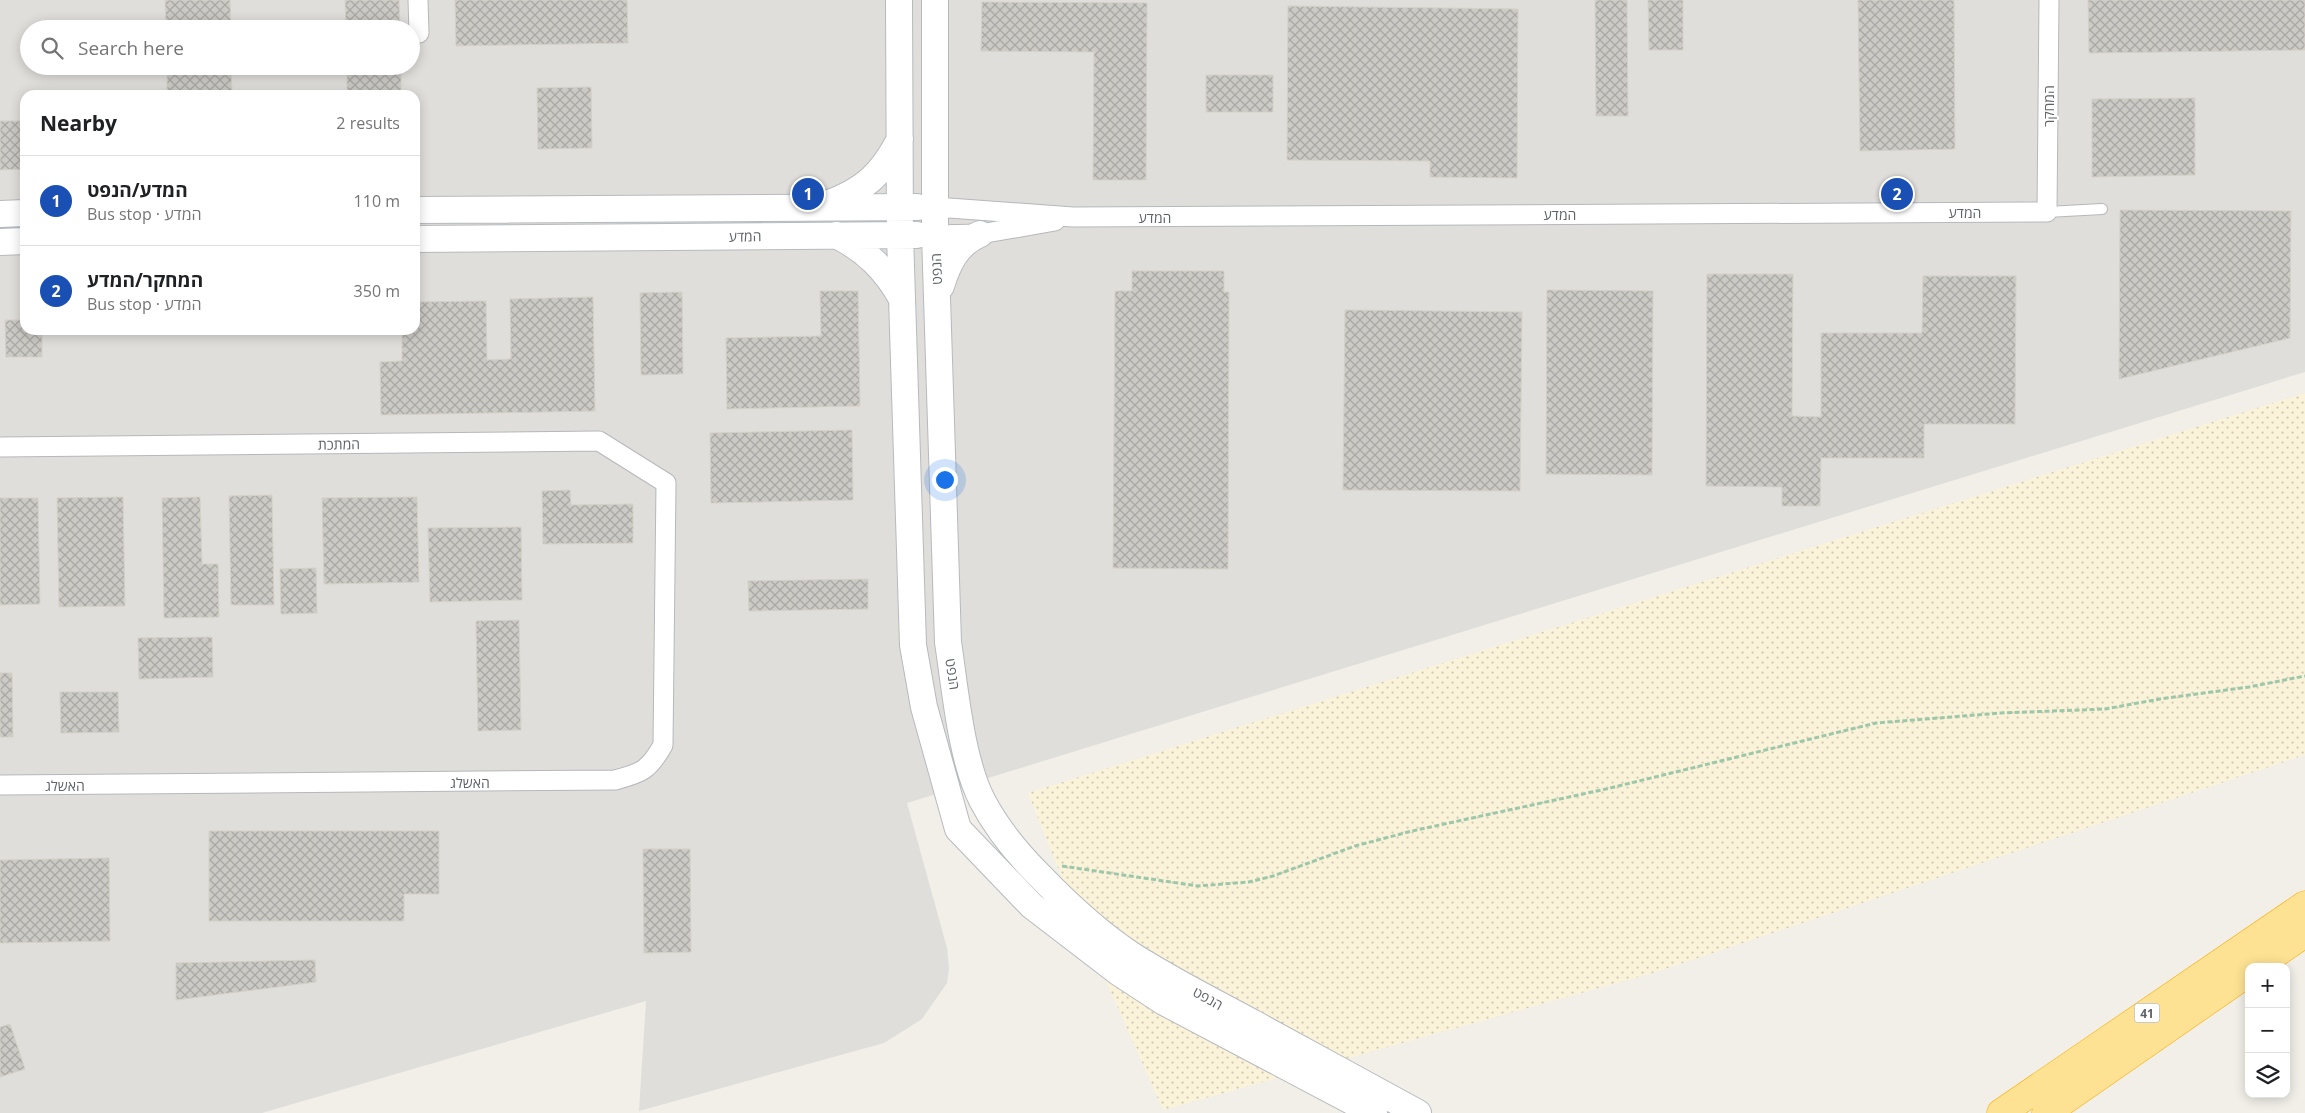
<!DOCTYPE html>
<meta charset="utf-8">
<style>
:root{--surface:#fff;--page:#f2f2f2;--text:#202124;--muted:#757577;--line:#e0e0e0;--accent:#0b8043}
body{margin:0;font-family:"Open Sans",Heebo,sans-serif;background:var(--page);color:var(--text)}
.controls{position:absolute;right:15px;bottom:15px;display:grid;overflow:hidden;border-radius:10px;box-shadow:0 2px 12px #0003}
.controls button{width:45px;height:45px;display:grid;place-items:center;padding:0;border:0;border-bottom:1px solid var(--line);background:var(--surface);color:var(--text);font:25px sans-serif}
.you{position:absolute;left:944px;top:479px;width:18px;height:18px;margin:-12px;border:4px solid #fff;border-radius:50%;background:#1a73e8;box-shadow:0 0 0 8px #1a73e833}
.badge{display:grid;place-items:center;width:32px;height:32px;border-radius:50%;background:var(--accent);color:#fff;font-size:16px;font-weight:700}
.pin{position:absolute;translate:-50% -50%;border:2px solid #fff;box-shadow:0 1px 5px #0006}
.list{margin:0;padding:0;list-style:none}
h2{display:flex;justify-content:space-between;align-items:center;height:65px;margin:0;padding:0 20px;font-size:21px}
h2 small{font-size:16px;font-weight:400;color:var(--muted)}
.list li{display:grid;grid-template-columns:32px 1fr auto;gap:15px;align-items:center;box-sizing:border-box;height:90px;padding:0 20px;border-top:1px solid var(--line)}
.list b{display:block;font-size:19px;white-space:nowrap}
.list p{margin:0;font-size:16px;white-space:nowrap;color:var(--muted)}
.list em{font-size:16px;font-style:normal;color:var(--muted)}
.icon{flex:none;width:28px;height:28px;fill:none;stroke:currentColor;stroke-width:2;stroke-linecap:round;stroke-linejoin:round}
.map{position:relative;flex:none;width:2305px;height:1113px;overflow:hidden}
.search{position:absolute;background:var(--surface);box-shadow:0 2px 12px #0003;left:20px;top:20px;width:400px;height:55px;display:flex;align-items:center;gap:12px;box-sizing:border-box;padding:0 18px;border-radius:28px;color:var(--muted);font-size:19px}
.panel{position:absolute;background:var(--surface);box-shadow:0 2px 12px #0003;left:20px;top:90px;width:400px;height:245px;border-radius:15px}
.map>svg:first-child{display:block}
.industrial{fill:#e0deda;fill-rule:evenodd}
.sand{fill:url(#sand-dots)}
.building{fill:url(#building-cross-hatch);stroke:#d6d1c6}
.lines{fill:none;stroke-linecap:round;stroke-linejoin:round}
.lane-casing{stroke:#b5b8bc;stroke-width:12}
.street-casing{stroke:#b5b8bc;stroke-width:21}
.secondary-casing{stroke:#b6babf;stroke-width:28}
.highway-casing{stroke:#f9ab00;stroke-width:29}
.path{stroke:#9cc7a9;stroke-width:3;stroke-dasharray:5 2.5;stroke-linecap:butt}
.lane{stroke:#fff;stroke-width:10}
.street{stroke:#fff;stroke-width:19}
.secondary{stroke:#fff;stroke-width:26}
.highway{stroke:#fde293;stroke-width:28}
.labels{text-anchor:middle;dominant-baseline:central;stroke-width:4;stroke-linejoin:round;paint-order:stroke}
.shield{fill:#fff;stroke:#8f9295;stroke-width:1}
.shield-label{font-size:12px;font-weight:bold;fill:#5f6368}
.street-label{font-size:14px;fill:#5f6368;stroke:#fff}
</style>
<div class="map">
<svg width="2305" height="1113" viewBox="0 0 2305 1113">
<defs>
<pattern id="sand-dots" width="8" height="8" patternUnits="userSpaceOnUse" patternTransform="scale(1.25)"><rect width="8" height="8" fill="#fbf3d9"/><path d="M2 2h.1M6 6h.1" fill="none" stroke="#cec8b4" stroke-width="1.8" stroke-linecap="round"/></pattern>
<pattern id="building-cross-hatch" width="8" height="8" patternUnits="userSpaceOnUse" patternTransform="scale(1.25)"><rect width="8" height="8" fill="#cccac5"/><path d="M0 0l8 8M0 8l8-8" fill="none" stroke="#a9a8a4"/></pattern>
</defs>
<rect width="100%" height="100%" fill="#f1efe8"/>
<path class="industrial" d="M0,0H2305V372L907,803L947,948L949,969L947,983L922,1019L884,1043L639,1111L646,1001L262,1113H0ZM29,29H411V66H29ZM25,95H415V330H25Z"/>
<path class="sand" d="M2305,393V755L1653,973L1163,1110L1074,908L1028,793Z"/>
<path class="building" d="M165,0H230L231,29H166Z
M345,0H399L400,29H346Z
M455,0H627L628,43L456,46Z
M1595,0H1627L1628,116H1596Z
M1648,0H1683V50H1649Z
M1858,0H1954L1955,149L1860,151Z
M2088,0H2305V50L2089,53Z
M982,2L1147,3L1146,180H1093L1094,52L981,51Z
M1288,6L1518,9L1517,178L1430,177V161L1287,160Z
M167,66H231L232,95H167Z
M347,66H401V95H347Z
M1206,75H1273V112H1206Z
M591,87L592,148L538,149L537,88Z
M2195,98V175L2092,177V99Z
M0,121H25V169L0,170Z
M2120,210L2291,211L2290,338L2119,379Z
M1132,271H1224V292H1229L1228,569L1113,568L1115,291H1132Z
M1707,274H1793L1792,416L1821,417V333H1922L1923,276H2016L2015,424H1924V458H1821L1820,506H1782V487L1706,486Z
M1547,290L1653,291L1652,475L1546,474Z
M820,291H858L860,406L727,409L726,338L821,336Z
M682,292L683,374L641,375L640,293Z
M593,297L595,411L381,415L380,362L402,361V330H415V302L486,301L487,360L511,359L510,299Z
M1345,310L1522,312L1520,491L1343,490Z
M5,320H25V330H42V357H6Z
M852,430L853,500L711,503L710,433Z
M570,490L571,505L633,504V543L543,544L542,491Z
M272,495L274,605H231L229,496Z
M123,497L125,606L59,607L57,498Z
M200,497L202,564H218L219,617L164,618L162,498Z
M417,497L419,582L324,584L322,498Z
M0,498H38L40,604L0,605Z
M521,527L522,600L430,602L428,528Z
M316,568L317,613L281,614L280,569Z
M868,579V609L749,611L748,581Z
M519,620L521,730L478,731L476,621Z
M212,637L213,677L139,679L138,638Z
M0,673H12L13,737H0Z
M60,692H118L119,732L61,733Z
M209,831H439V894H404V921H209Z
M643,849H690L691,952L644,953Z
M109,858L110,941L0,943V860Z
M315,960L316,982L176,1000V963Z
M10,1024L25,1069L0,1077V1027Z"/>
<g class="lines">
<g class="lane-casing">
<path id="lane" d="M2047,212L2102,209"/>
</g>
<g class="street-casing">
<path id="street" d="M418,0L419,33
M935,207L1073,217L2047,212L2049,0
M935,235L980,234L1055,221
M0,447L599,441L666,483L663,745C649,770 642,773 615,780L0,785"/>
</g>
<g class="secondary-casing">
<path id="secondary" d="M899,0L900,235L913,645L924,707L958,829L1032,906L1118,972L1164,1002L1374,1113
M935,0V235L948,642C955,688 961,759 982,800C997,829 1016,852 1039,875C1066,903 1097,932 1130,954C1170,980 1213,1001 1255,1024C1309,1054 1364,1083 1418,1113
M827,204C865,190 882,174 900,139
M415,210L917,207
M0,214L25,213
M836,235C866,250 886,270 902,299
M415,239L917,235
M0,242L25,241
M941,286C948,263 957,244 980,234"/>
</g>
<g class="highway-casing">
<path id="highway" d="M2256,967L2305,933
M2001,1113L2305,905
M2046,1113L2249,972"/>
</g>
<path class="path" d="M1062,866L1198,886L1249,882L1273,876L1355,846L1412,831L1606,789L1876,723L2001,713L2105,709L2160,699L2249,687L2305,676"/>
<use href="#lane" class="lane"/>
<use href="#street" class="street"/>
<use href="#secondary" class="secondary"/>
<use href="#highway" class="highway"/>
</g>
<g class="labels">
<rect class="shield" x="2134.5" y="1003.5" width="25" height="19" rx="4"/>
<g class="shield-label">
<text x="2147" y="1013">41</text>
</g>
<g class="street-label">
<text transform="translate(2048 106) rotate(-90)">המחקר</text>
<text x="1965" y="212">המדע</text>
<text x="1560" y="214">המדע</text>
<text x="1155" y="217">המדע</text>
<text transform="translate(745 236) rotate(-1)">המדע</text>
<text transform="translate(936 269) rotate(-92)">הנפט</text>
<text transform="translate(339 444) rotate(-1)">המתכת</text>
<text transform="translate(953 674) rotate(82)">הנפט</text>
<text x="470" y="782">האשלג</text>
<text x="65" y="785">האשלג</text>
<text transform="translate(1208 998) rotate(29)">הנפט</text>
</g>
</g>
</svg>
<div class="controls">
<button>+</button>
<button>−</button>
<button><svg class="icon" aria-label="layers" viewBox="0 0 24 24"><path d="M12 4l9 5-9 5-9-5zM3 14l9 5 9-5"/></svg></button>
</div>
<div class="you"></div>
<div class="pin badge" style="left:808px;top:194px;background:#1a4fb4">1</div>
<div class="pin badge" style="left:1897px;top:194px;background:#1a4fb4">2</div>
<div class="search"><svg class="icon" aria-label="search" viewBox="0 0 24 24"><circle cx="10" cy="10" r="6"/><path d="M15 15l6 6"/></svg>Search here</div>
<section class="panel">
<h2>Nearby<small>2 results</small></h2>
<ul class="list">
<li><span class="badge" style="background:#1a4fb4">1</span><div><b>המדע/הנפט</b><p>Bus stop · המדע</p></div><em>110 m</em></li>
<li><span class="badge" style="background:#1a4fb4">2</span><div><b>המחקר/המדע</b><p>Bus stop · המדע</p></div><em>350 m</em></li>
</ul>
</section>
</div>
